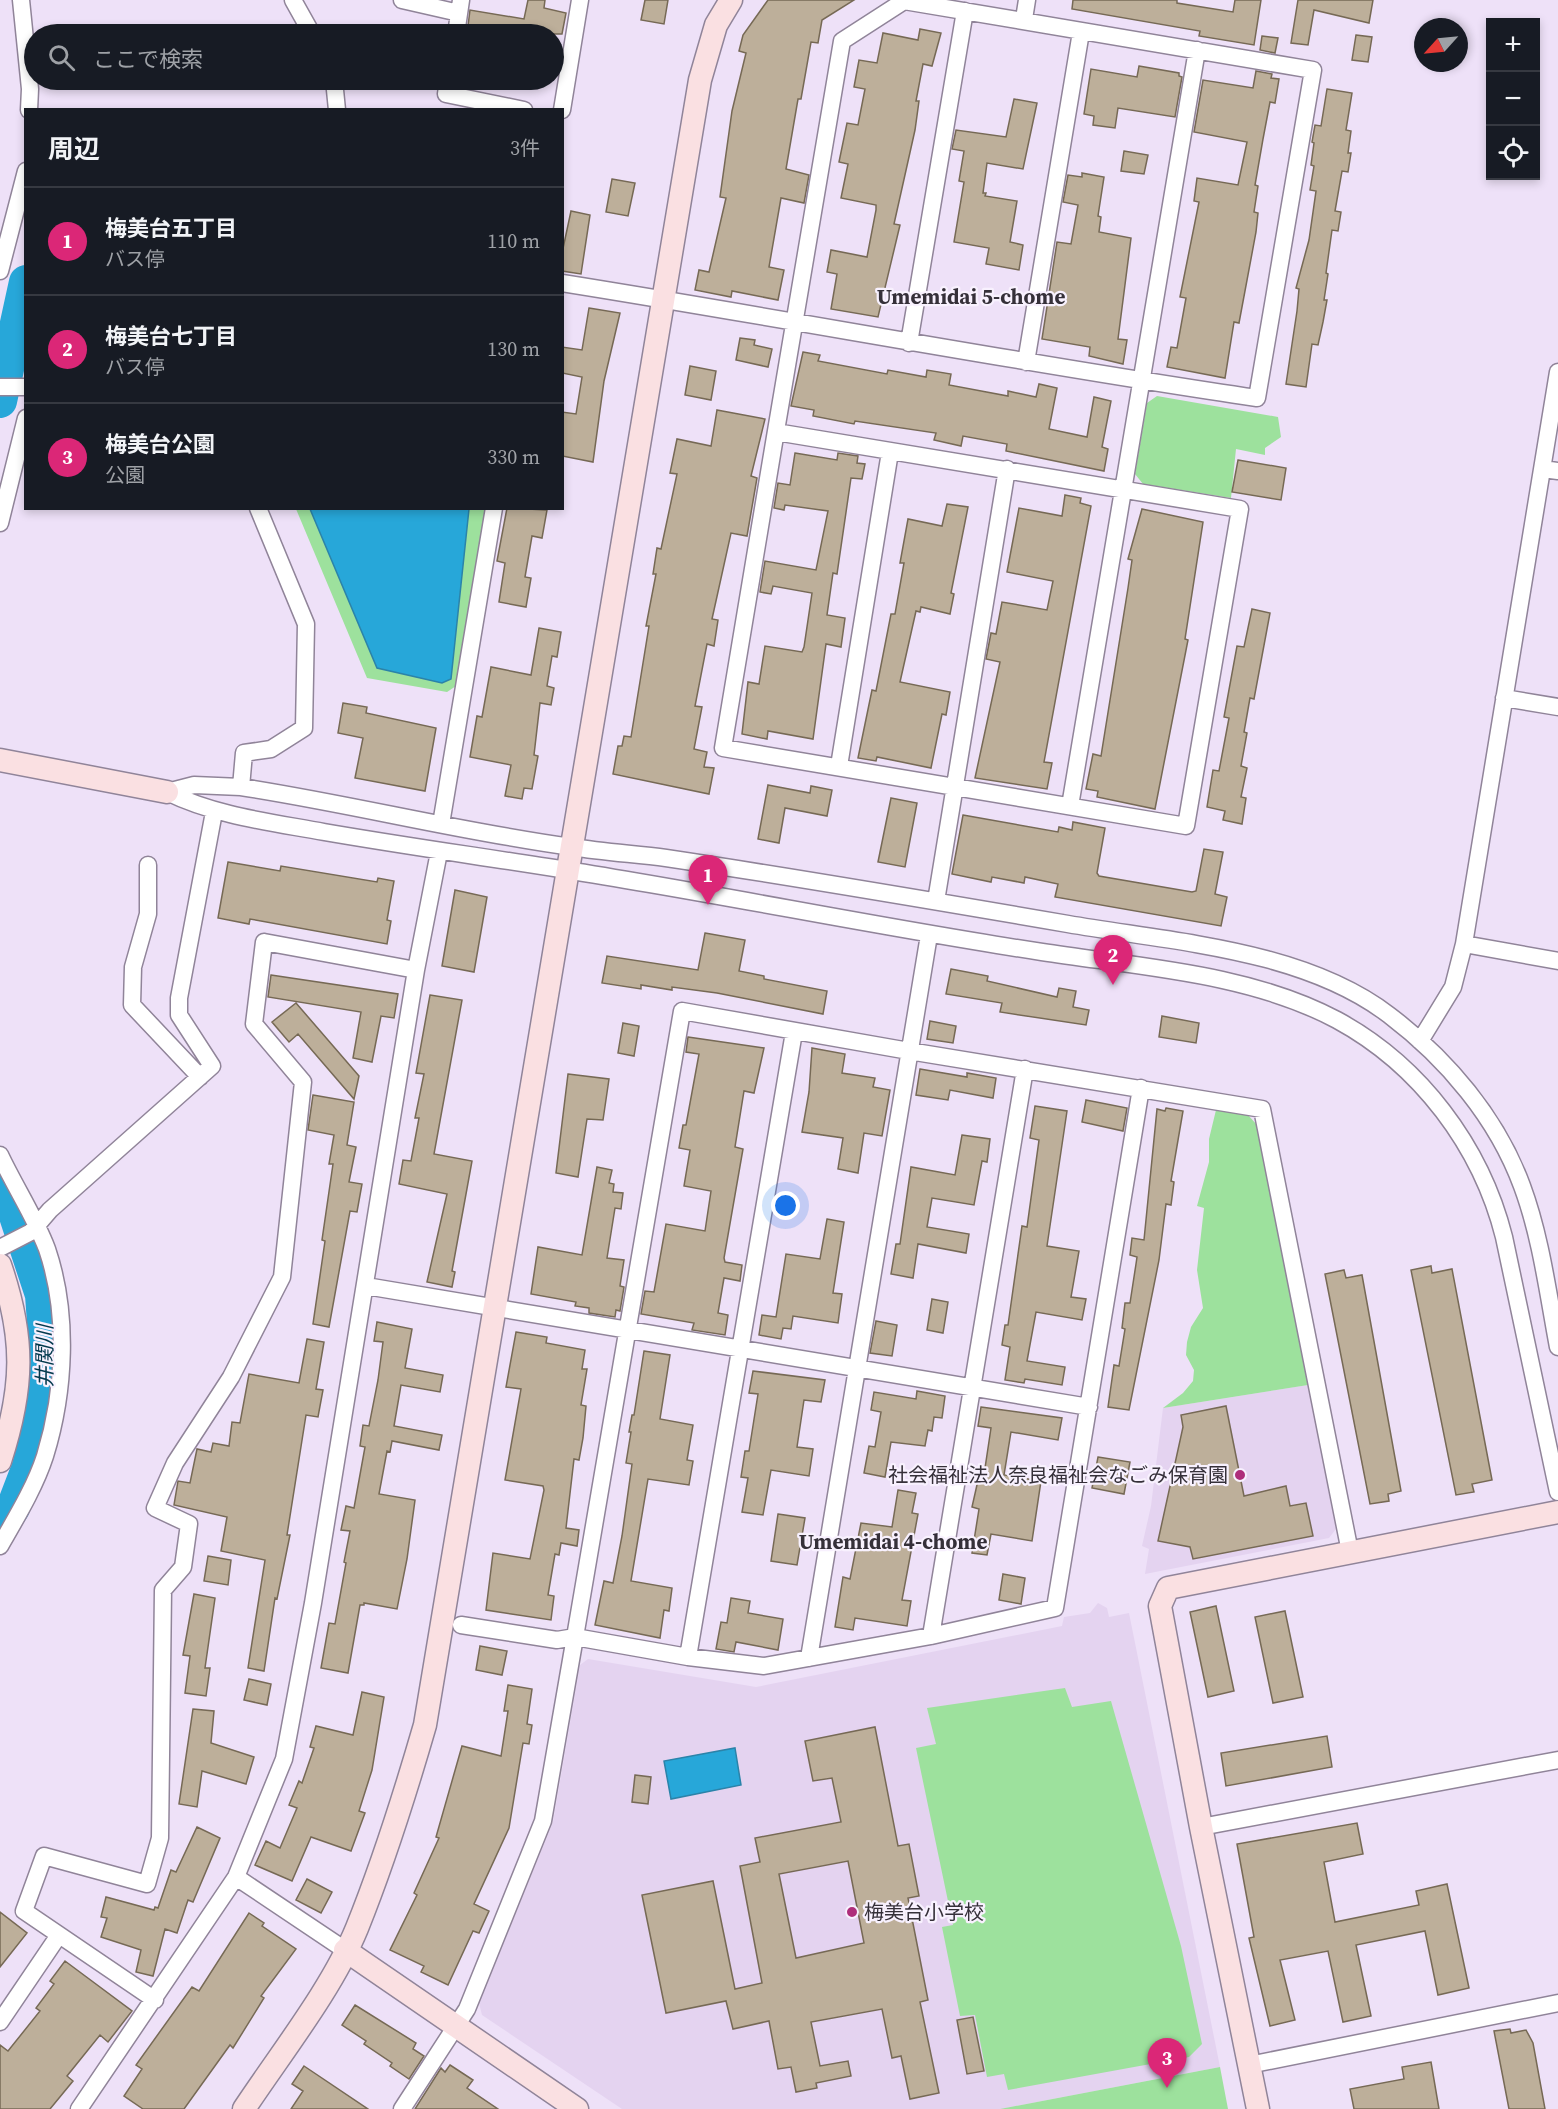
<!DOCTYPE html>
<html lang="ja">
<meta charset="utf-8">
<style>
:root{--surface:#171b24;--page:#20242c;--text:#f1f3f6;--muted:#9ea1a6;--line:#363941;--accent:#db2777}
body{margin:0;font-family:"Source Serif 4","Noto Sans JP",serif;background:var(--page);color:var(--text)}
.controls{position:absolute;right:18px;top:18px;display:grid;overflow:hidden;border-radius:0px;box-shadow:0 3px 9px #0003}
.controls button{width:54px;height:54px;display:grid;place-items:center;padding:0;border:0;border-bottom:2px solid var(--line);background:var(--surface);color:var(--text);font:30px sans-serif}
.compass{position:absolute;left:1414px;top:18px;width:54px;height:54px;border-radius:50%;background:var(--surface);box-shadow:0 3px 9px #0003;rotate:243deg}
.you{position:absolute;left:786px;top:1206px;width:21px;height:21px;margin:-15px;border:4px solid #fff;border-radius:50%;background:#1a73e8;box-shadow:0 0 0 9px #1a73e833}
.badge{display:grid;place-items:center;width:39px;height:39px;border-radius:50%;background:var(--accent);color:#fff;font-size:20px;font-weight:700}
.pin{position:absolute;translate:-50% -50px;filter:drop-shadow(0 2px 3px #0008)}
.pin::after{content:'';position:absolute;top:32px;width:21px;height:18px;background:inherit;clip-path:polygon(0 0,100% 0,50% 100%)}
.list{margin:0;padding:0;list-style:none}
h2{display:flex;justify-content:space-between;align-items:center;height:78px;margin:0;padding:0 24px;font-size:26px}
h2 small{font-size:20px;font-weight:400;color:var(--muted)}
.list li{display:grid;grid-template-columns:39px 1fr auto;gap:18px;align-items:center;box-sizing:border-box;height:108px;padding:0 24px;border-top:2px solid var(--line)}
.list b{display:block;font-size:22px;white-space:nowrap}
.list p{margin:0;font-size:20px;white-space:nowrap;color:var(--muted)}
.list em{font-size:20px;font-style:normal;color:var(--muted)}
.icon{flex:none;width:33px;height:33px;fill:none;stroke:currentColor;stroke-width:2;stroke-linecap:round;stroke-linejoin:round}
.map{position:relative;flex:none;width:1558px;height:2109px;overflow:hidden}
.search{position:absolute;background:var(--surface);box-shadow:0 3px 9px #0003;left:24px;top:24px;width:540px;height:66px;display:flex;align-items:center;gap:15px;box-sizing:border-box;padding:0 21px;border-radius:33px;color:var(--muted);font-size:22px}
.panel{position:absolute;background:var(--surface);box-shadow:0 3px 9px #0003;left:24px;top:108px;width:540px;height:402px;border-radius:0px}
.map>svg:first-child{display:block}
.built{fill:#e4d3f0}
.green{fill:#9de19d}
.water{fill:#27a7d9;stroke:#2b83a9;stroke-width:1.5}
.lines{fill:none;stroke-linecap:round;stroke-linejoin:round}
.river{stroke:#27a7d9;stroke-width:34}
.building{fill:#bdaf9a;stroke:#766955;stroke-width:1.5;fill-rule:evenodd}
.street-casing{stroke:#908499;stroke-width:19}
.secondary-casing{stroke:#908499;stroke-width:25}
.street{stroke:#fff;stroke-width:16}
.secondary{stroke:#fae0e2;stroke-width:22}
.poi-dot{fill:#ae2e7b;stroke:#f8f1fe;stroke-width:2}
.labels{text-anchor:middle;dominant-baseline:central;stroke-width:4.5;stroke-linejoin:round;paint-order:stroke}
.poi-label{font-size:20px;fill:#353039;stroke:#f8f1fe;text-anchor:end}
.neighbourhood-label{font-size:21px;font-weight:bold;fill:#353039;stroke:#f8f1fe}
.water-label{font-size:21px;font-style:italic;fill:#02394d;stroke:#f8f1fe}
</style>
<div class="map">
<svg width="1558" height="2109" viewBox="0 0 1558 2109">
<rect width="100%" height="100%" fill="#eee1f8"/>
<path class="built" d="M1308,1385L1336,1529L1329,1538L1145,1574L1149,1549L1142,1546L1151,1506L1163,1408Z
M1098,1603L1107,1608L1109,1617L1129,1613L1220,2067L1000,2109H622L482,2015L479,2003L553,1822L580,1665L588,1659L756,1687L1062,1626L1064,1617L1090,1613Z"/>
<path class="green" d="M1157,396L1278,417L1281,437L1265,448V455L1236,449L1231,498L1143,484L1135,474L1147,403Z
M296,509H310L377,668L451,679L469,509H486L456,686L447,692L367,678Z
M1216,1110L1248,1115L1257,1125L1308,1385L1163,1408L1183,1393L1193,1381L1194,1370L1186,1355L1187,1342L1191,1327L1203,1308L1197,1270L1204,1208L1197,1206L1209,1162V1139Z
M1065,1688L1072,1707L1111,1701L1181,1946L1202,2044L1189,2057L1008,2090L1004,2074L987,2077L975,2015L960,2016L942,1927L953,1925L916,1748L936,1744L927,1708Z
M1220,2067L1228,2109H1000Z"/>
<path class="water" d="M310,509H469L451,679L442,683L377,668Z
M735,1748L741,1785L671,1799L664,1761Z"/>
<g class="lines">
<path class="river" d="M0,401L26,282
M0,1184L15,1213L42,1295L47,1364L43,1407L29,1466L13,1508L0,1527"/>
</g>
<path class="building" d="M528,0H545L544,8L566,13L562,34H467L470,10L524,19Z
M645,0H668L664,24L641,20Z
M768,0H854L822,20L818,43L811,42L801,99H798L786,169L809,175L804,203L781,198L769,267L784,270L778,300L732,291L731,297L695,290L699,270L709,272L726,198L720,197L732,111L746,53L739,51L743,35Z
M1073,0H1177V3L1233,12L1235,0H1261L1254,45L1199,36L1200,31L1072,9Z
M1298,0H1373L1369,23L1314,10L1308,45L1291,43Z
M920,29L941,33L932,66L923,64L916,101H919L915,130L894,224L900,225L878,317L831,309L837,274L827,272L831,250L867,257L876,210V205L841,198L848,164L839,162L847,123L858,125L865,89L854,87L859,60L877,63L883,33L918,40Z
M1356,35L1372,37L1368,62L1352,60Z
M1262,36L1278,38L1275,53L1260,50Z
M1139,66L1179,73V76L1182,77L1175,117L1118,108L1115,128L1093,125L1094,116L1084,114L1091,69L1137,77Z
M1256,71L1272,74L1271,78L1279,79L1275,103L1270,102L1263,139L1255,185L1258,186L1254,212L1258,213L1256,232L1239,323L1234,322L1225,378L1167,367L1171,347L1177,348L1186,298L1180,297L1199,202L1194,201L1197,178L1238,185L1247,142L1194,132L1203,80L1253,88Z
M1327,89L1352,93L1346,130L1351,131L1348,153H1351L1348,172L1342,171L1335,211L1341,212L1338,231L1332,230L1326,273L1328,274L1324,300H1327L1323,322L1318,345L1312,344L1306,387L1286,384L1297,311L1299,289L1296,288L1309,240L1316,191L1310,190L1314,166L1311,165L1314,143L1312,142L1315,125L1321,126Z
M1014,99L1037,103L1023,169L987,163L983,193H986L985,196L1017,201L1010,242L1023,245L1019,270L986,264L989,248L954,242L964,182L959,181L964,151L952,149L956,130L1006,137Z
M1124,151L1148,155L1144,174L1121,171Z
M1082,173L1104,177L1098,216L1101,217L1099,232L1131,238L1118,339L1127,340L1123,364L1089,356L1090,347L1042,339L1057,242L1071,244L1078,205L1063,202L1068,175L1082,177Z
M612,179L635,183L628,216L606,212Z
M571,211L590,215L581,274L562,271V253Z
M589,308L620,313L604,381L593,462L562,456V412L576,414L582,377L562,373V347L582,350Z
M740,338L755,340L754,345L772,349L768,367L736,360Z
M803,352L820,355L818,361L887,374L888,370L926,377L927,370L951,374L949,385L1008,396V391L1036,397L1039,384L1057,388L1049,429L1087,437L1094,397L1111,401L1102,447L1108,449L1104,471L1006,451L1007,444L963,436L961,446L934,440L936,433L855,421L854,424L813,416L814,410L791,406Z
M690,366L716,371L711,400L685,395Z
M717,410L765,419L751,476L757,478L747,536L731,533L712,619L718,620L714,646L707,644L695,706L702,707L694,749L707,752L704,767L714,768L709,794L613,774L618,746H622L624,736L631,737L649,626H646L656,574H653L657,548L661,549L677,474L670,473L677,439L711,446Z
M795,453L837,460L838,453L851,455L858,456L857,463L865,464L862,479L851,478L837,574L833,573L827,615L845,618L841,647L826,644L813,739L768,731L767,739L742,734L748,682L759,684L765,646L802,652L804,647L812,593L773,586L771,594L760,592L765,561L816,570L828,511L785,505L784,510L774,508L778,483L790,485Z
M1238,460L1286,468L1281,500L1232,492Z
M1065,495L1081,498L1080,503L1091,506L1044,762L1052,763L1047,789L975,778L1000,662L986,659L991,633L996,634L1002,602L1047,610L1053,581L1007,572L1019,508L1062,516Z
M947,504L968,507L951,593L954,594L950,614L921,607L920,612L916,611L900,682L950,692L946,715L942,714L931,768L877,757L876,761L858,758L872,690L876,691L891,614H895L904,563H900L908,519L942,526Z
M507,508L547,510L542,538L532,536L525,577L531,578L526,607L499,602L505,563L497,561Z
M1142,509L1203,522L1185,639L1188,640L1155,809L1097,797L1098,791L1086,789L1093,754L1101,756L1128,588L1132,560L1128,559Z
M1252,609L1270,613L1254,699L1250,698L1244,732L1247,733L1241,766L1247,768L1241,797L1246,798L1242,824L1223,820L1225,811L1207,807L1213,770L1219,771L1229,718L1224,717L1237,646L1244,647Z
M539,628L561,632L557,657L552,656L547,686L554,688L551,705L540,703L534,755L538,756L532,789L524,788L522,799L505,796L511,765L470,757L477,716L482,717L491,667L531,675Z
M343,703L367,707L366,713L436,728L425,791L355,778L363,738L338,733Z
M768,785L810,793L811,786L832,790L827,816L785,808L779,843L758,839Z
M891,798L917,803L905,867L878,862Z
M963,815L1058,832L1059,827L1072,830L1073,822L1105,828L1097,873L1099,876L1192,892L1196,891L1204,849L1223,852L1215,894L1227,897L1221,926L1055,897L1058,884L1025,877L1024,883L992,877L991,882L952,874Z
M228,862L280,871L281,866L377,882L378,878L394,881L387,920L391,921L387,944L250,919L249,924L218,918Z
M455,890L487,897L474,972L442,966Z
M705,933L745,940L739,971L764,976V979L827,991L823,1014L717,993L672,987V990L641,985V989L602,983L607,956L698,970Z
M951,969L988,976L987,981L1057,997L1059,988L1076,991L1073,1007L1089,1010L1086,1025L1000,1012L1002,1003L946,994Z
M271,975L398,994L394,1018L381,1016L372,1062L353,1058L361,1012L268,997Z
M430,995L462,1000L434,1154L472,1161L452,1271L455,1272L452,1287L427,1282L447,1194L399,1184L403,1160L411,1161L419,1118H415L424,1074L416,1073Z
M296,1003L359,1076L354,1099L298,1034L289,1042L272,1022Z
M1162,1016L1199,1023L1196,1043L1159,1037Z
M930,1021L956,1026L953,1043L927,1039Z
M623,1023L639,1026L634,1056L618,1053Z
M688,1037L764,1048L754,1093L744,1091L735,1147L743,1149L724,1258L725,1262L742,1265L740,1281L724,1278L718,1313L728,1315L725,1335L692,1330L694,1323L641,1314L645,1291L654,1292L666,1224L705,1231L711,1191L684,1186L690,1150L679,1148L683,1125H686L699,1054L686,1052Z
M812,1048L845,1054L842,1073L875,1078L873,1087L890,1090L882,1136L864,1133L858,1173L838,1169L843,1138L802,1132L809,1092Z
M920,1069L967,1077V1073L996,1078L993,1098L950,1090L948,1100L916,1095Z
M568,1074L609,1079L603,1120L587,1119L578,1177L556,1173Z
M313,1095L354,1102L347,1145L356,1147L349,1182L362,1184L357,1212L350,1211L329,1327L313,1324L325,1241L322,1240L333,1164H329L334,1135L308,1130Z
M1086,1100L1127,1108L1123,1131L1082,1122Z
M1035,1106L1067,1111L1047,1246L1079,1251L1071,1297L1086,1299L1082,1320L1036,1312L1027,1361L1065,1367L1062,1385L1025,1379L1024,1383L1005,1380L1010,1347L1002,1345L1005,1325H1008L1022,1226L1027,1227L1039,1140L1030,1138Z
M1166,1108L1183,1111L1171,1181L1174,1182L1171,1205L1166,1204L1159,1260L1129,1410L1108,1407L1114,1365L1119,1366L1125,1329L1122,1328L1125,1303H1130L1136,1264L1137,1257L1130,1255L1132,1238L1144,1240L1157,1109L1165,1111Z
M962,1135L990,1139L987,1162L982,1161L974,1205L932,1198L927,1227L969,1234L966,1253L918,1244L913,1278L891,1274L896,1244H900L911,1167L955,1175Z
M597,1167L612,1170L609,1183L614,1184L613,1192L623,1193L621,1209L615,1208L607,1258L624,1260L620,1286L624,1287L620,1311L616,1310L615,1317L589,1313V1308L575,1306L576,1302L531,1294L538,1247L582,1255Z
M827,1219L844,1222L833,1293L842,1294L838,1323L793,1316L791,1329L783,1328L781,1339L759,1335L762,1315L776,1317L786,1254L820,1259Z
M1431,1266L1432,1273L1452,1269L1492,1480L1472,1484L1474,1492L1456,1495L1411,1270Z
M1344,1270L1346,1278L1362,1275L1401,1491L1388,1494L1389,1501L1370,1504L1325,1274Z
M932,1299L948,1302L943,1333L927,1330Z
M876,1321L897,1325L892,1356L870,1353Z
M377,1322L412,1329L405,1368L443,1375L440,1392L401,1385L394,1426L442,1435L439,1450L392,1441L390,1452L387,1451L379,1494L415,1500L407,1559L397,1609L364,1603V1605H360L348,1673L321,1668L329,1623L335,1624L346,1563L344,1562L350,1531L341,1530L346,1506L354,1508L365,1447L360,1446L363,1425L369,1426L378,1380L383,1342L374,1341Z
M516,1332L547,1337L546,1343L585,1350L582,1369H587L581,1405L586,1406L583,1438L579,1460L574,1459L566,1528L579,1530L577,1546L561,1543L559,1555L555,1554L548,1595L554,1596L551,1620L486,1610L493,1553L530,1559L544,1490L543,1486L505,1480L521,1389L506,1387Z
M307,1339L324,1342L316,1389L323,1390L318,1417L306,1415L287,1535H290L277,1599L275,1598L264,1671L248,1668L265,1560L221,1551L227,1517L174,1505L178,1481L190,1483L197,1449L211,1452L213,1443L229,1446L232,1422L240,1423L249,1374L299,1383Z
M644,1351L670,1355L660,1419L693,1425L687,1460L693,1461L689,1485L648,1479L631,1581L672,1588L669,1611L664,1610L660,1638L595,1625L604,1581L613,1583L622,1536L632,1464L626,1463L631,1432H629L632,1415H634Z
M753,1371L825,1380L821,1402L804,1400L797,1447L813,1449L809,1476L771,1470L763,1515L742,1512L748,1478L741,1477L745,1451H749L758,1394L749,1393Z
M917,1391L945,1396L942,1418L934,1417L932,1431L928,1430L925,1446L891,1442L885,1477L864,1473L869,1446L875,1447L881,1412L871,1410L874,1392L916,1399Z
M1226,1406L1244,1496L1286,1486L1290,1506L1306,1503L1313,1536L1193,1559L1190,1547L1158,1541L1183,1427L1181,1415Z
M981,1407L1062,1418L1058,1440L1011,1432L1004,1475L1041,1481L1032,1541L991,1534L987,1555L972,1553L979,1509L972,1507L981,1467L985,1468L991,1428L978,1426Z
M1098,1457L1130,1462L1124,1494L1092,1488Z
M898,1490L916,1493L912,1513L918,1514L902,1600L911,1601L907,1626L855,1618L853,1630L835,1627L843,1577L850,1579L861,1523L892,1527Z
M778,1514L805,1518L797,1565L771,1561Z
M208,1556L231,1560L228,1585L204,1581Z
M1003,1574L1025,1578L1021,1604L999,1600Z
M194,1594L215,1598L205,1668H210L206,1696L185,1693L190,1656L183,1655Z
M731,1598L750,1601L748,1613L783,1619L778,1650L736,1642L734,1652L716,1649L721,1622L727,1623Z
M1216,1606L1234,1691L1208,1697L1190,1612Z
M1285,1611L1303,1697L1273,1703L1255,1617Z
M480,1646L507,1651L502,1675L476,1670Z
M249,1679L271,1684L267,1705L244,1700Z
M508,1685L532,1689L527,1724L532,1725L529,1744L523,1743L509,1828L474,1904L489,1911L479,1933L473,1931L448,1985L421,1972L424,1966L390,1950L417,1895L414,1893L439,1838L436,1837L462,1746L501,1756L508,1711H504Z
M362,1692L384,1697L372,1770L359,1811L365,1813L351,1851L311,1837L292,1881L255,1865L266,1841L280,1848L297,1808L289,1805L299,1781L302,1783L314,1748L310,1747L316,1726L353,1735Z
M193,1709L214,1711L211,1743L254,1757L246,1784L202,1771L197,1807L179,1804Z
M875,1727L898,1846L909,1844L919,1896L908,1898L928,2000L920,2002L939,2093L910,2099L901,2056L892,2058L882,2009L811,2022L820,2066L848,2061L851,2076L816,2083L817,2088L796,2092L791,2067L778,2069L769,2021L733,2029L726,2001L666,2013L642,1895L713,1881L735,1989L762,1983L740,1866L760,1862L755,1838L841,1822L832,1778L813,1781L805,1741ZM848,1861L864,1943L796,1958L779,1874Z
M1327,1736L1332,1767L1226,1786L1221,1753Z
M635,1775L651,1777L648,1804L632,1802Z
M1357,1823L1363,1854L1324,1862L1335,1922L1419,1905L1416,1891L1447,1884L1469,1988L1438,1995L1425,1931L1356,1945L1371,2016L1343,2022L1328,1951L1280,1960L1295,2020L1270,2026L1249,1938L1254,1937L1237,1844Z
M197,1827L220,1838L193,1902L188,1900L177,1933L165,1929L153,1976L136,1972L141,1950L101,1937L107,1918L101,1917L106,1897L154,1910L155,1907L158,1908L171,1870L176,1872Z
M307,1879L332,1892L321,1913L296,1900Z
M0,1912L27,1933L0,1967Z
M249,1913L264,1923L262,1926L296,1949L261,1996L264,1998L233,2048L230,2045L184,2109H143L124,2096L142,2069L136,2065L192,1987L199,1991Z
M65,1961L132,2011L108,2042L100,2035L67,2076L73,2081L50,2109H0V2045L8,2051L40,2011L36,2008L54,1984L50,1981Z
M355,2005L416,2043L413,2049L424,2056L409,2079L390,2066L392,2063L364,2044L366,2041L342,2025Z
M973,2017L984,2071L967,2074L957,2020Z
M1510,2029L1511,2033L1526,2030L1533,2043L1545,2109H1509L1494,2031Z
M1431,2062L1439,2109H1354L1350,2089L1404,2079L1402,2067Z
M450,2065L473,2080L467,2088L498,2109H415L441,2068L445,2072Z
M304,2066L368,2109H291L303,2091L292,2084Z"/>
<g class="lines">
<g class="street-casing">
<path id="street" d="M21,0L30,89L29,110
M293,0L312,34
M402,0L459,13
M1024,19L1027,0
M456,34L461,0
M334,80L337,110
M448,80L446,94L524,110
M562,110L580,0
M0,271L26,171
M562,283C794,320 1025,364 1257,398L1313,70C1176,47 1040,24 904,1L842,41C802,277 762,512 723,748L1186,826L1240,509L776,432
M909,343L965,11
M1026,362L1081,32
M0,387H26
M1543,469L1558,471
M0,523L26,418
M1504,698L1558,707
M839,766L890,452
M241,787L244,753L271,749L304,728L306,624L258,508
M167,792C216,816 270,822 324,832C405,846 485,857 566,870C725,895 883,928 1042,952C1139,967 1249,973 1337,1020C1420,1065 1481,1146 1504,1237L1558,1492
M167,792L194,785L241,787C352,804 461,832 572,847C603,852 635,854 666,858C800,878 934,901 1068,924C1171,942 1303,949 1389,1015C1447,1059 1497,1118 1522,1186C1541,1237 1548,1294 1558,1347
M1070,806L1197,50
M441,824L494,508
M148,865V914L133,967L132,1005L200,1077
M936,901L1007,469
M1464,944L1558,961
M1420,1041L1453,987L1464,944L1558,372
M0,1155C15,1187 35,1217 47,1249C69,1314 65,1391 45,1456C35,1487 16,1518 0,1546
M0,1248L31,1232L50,1210L212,1066L179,1015V998L214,812
M366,1286L1089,1407
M461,1625L557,1640L575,1637L682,1011L909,1051L1262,1109L1350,1552
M931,1636L1025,1069
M688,1657L794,1032
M809,1658L929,935
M1201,1827L1558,1760
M236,1877L345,1950
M155,2000L24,1911L44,1856L147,1884L160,1838L163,1590L183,1567L189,1524L155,1508L175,1463L231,1377L282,1277L303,1082L254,1024L264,942L416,970
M0,2022L59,1935
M1249,2065L1558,2003
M79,2109L236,1877L284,1759L313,1603L416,970L439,852
M402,2109L467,2009L543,1821L575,1637L688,1657L764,1666L931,1636L1055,1608L1141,1088"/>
</g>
<g class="secondary-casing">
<path id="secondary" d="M0,760L167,792
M0,1265C25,1338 24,1387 0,1461
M345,1950L577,2109
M244,2109C281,2053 332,1989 357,1928C384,1861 405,1794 425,1725L700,80L716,25L731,0
M1258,2109L1201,1827L1160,1606L1168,1588L1558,1512"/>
</g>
<use href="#street" class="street"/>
<use href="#secondary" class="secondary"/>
</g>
<g class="poi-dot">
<circle cx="1240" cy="1475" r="6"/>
<circle cx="852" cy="1912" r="6"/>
</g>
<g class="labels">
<g class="poi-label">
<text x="1228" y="1475">社会福祉法人奈良福祉会なごみ保育園</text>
<text x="864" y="1912" text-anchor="start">梅美台小学校</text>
</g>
<g class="neighbourhood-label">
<text x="971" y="296">Umemidai 5-chome</text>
<text x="893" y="1541">Umemidai 4-chome</text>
</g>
<g class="water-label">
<text transform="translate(44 1356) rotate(-90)">井関川</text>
</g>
</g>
</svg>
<div class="controls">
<button>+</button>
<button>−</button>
<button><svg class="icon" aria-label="locate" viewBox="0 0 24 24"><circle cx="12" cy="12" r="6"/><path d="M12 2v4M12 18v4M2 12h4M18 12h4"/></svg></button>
</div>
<svg class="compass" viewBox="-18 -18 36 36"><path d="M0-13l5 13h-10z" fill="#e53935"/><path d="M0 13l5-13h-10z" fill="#9ea1a6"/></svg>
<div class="you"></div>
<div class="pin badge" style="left:708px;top:905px">1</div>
<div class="pin badge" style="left:1113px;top:985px">2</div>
<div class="pin badge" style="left:1167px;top:2088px">3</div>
<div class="search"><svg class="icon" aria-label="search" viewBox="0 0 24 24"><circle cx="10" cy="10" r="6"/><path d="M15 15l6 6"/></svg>ここで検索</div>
<section class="panel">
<h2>周辺<small>3件</small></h2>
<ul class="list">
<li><span class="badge">1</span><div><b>梅美台五丁目</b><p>バス停</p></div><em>110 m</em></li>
<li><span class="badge">2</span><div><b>梅美台七丁目</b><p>バス停</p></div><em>130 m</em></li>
<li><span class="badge">3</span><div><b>梅美台公園</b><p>公園</p></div><em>330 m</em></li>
</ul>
</section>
</div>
